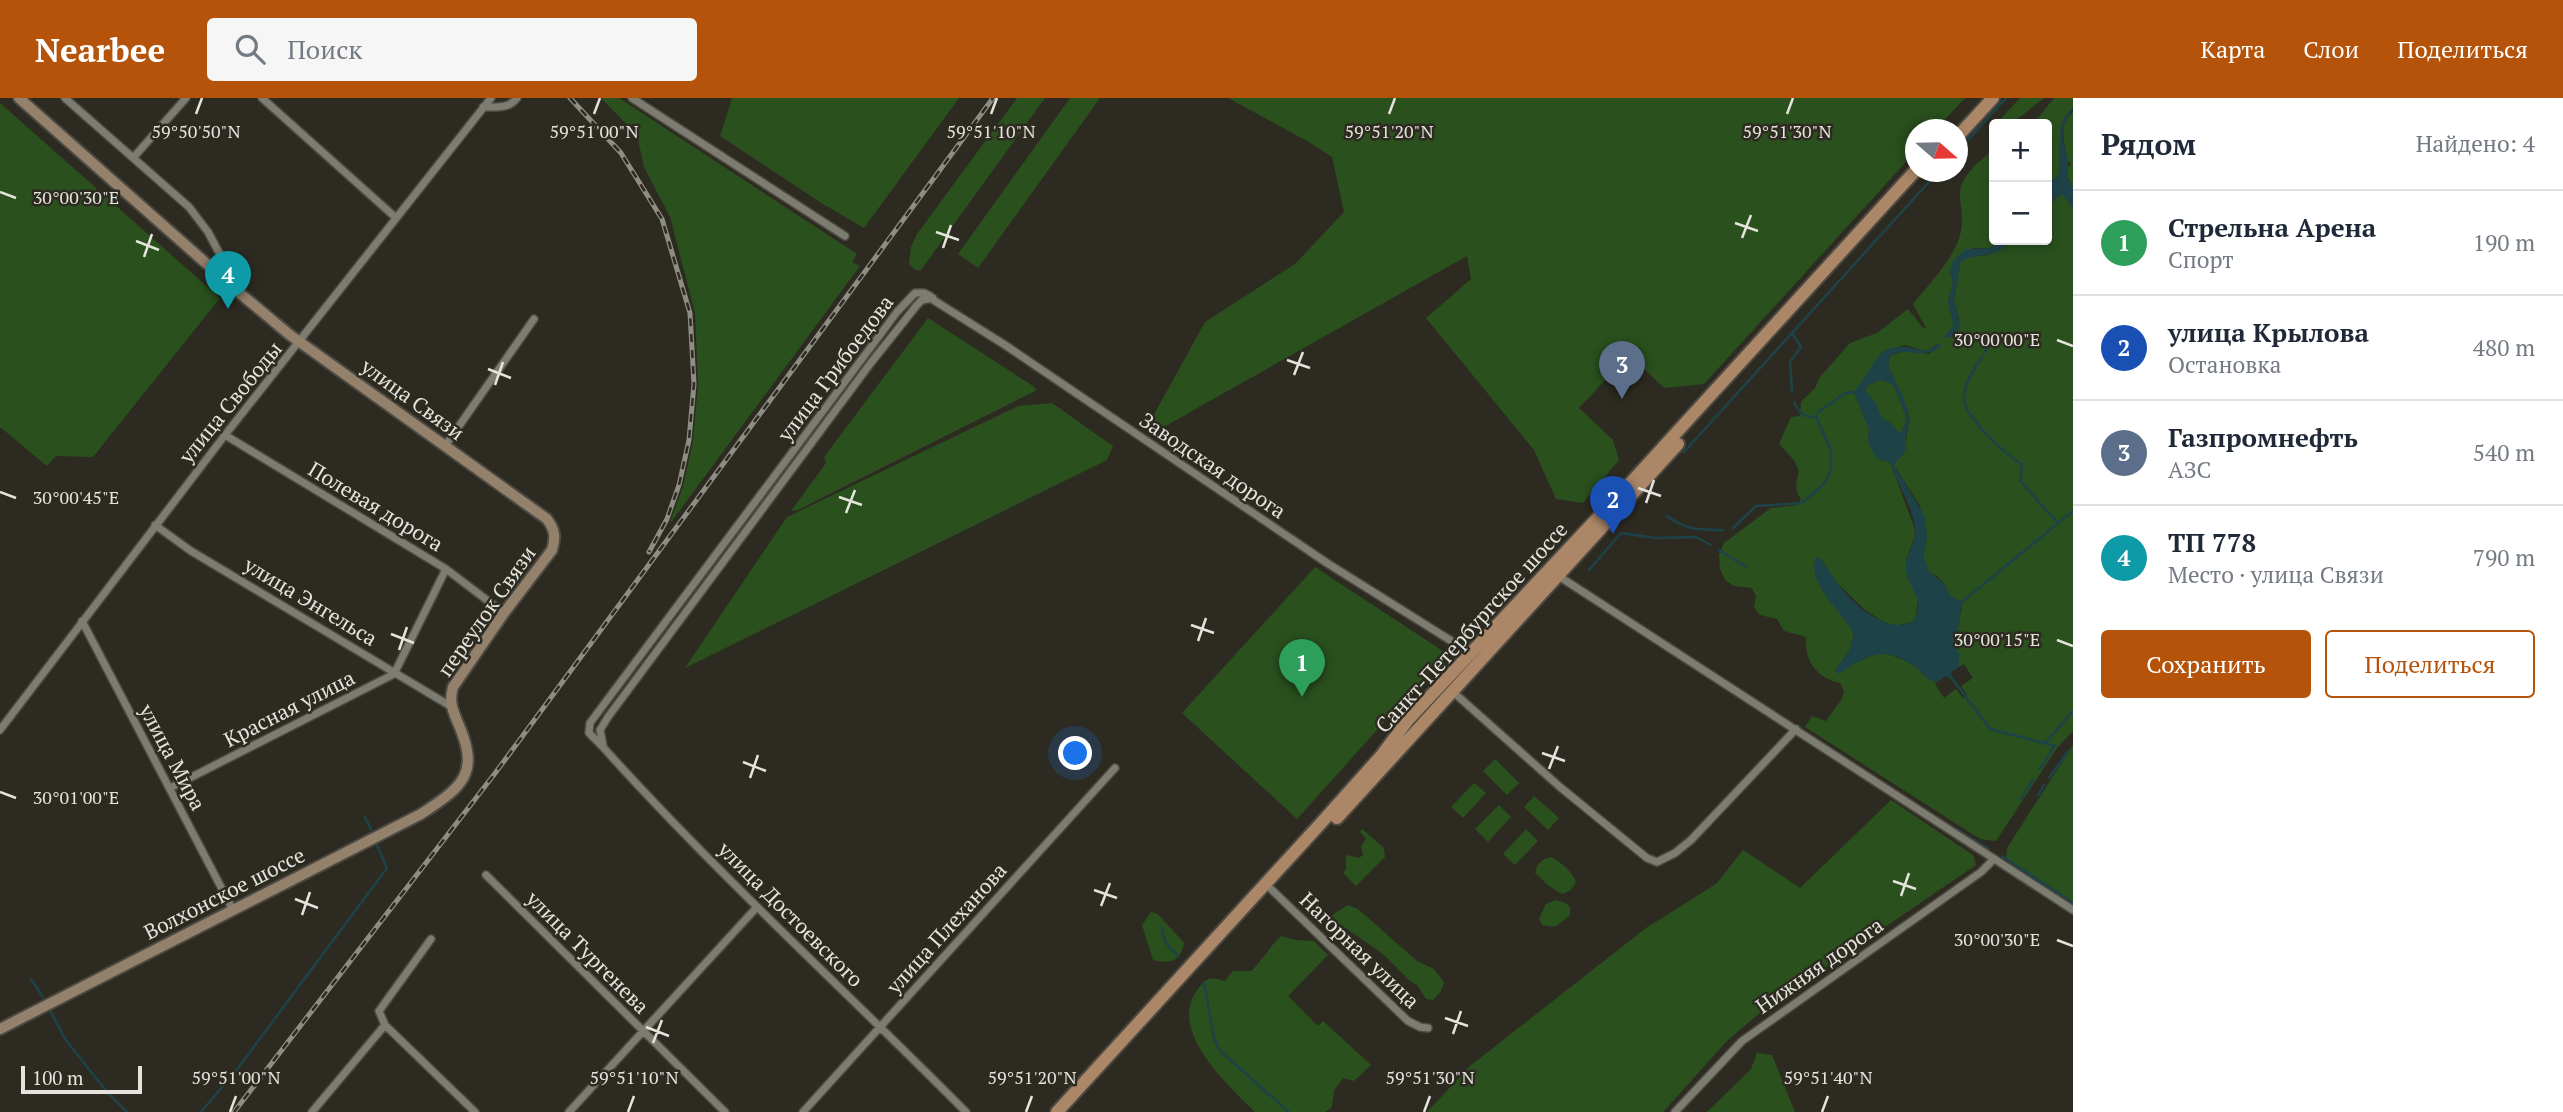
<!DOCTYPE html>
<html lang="ru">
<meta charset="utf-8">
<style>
:root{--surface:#fff;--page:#f6f6f7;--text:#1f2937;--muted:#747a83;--line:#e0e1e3;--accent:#b45309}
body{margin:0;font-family:"PT Serif",serif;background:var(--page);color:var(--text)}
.controls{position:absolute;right:21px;top:21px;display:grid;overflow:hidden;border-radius:7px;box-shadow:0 4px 10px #0003}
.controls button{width:63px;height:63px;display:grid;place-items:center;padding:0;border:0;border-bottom:2px solid var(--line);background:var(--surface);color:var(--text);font:35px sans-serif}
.compass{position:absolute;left:1905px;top:21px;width:63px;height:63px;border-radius:50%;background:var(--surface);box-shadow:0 4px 10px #0003;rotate:110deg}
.scale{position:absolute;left:21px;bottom:18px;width:121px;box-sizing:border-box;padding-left:7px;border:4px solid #e4e3dc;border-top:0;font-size:19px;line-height:24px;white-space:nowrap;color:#e4e3dc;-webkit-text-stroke:5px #2d2b21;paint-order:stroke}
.you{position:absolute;left:1076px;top:656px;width:24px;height:24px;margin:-18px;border:5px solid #fff;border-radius:50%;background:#1a73e8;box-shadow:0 0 0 10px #1a73e833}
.badge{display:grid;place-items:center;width:46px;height:46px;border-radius:50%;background:var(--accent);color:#fff;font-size:23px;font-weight:700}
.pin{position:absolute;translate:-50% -58px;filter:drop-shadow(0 2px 4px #0008)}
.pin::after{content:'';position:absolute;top:37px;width:24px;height:21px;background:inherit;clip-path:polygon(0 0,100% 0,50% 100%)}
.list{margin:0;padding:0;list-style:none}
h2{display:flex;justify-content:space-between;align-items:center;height:91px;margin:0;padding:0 28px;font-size:30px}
h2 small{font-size:23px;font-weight:400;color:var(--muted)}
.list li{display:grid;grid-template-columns:46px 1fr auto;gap:21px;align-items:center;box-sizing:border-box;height:105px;padding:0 28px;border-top:2px solid var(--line)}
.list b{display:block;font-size:26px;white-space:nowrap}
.list p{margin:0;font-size:23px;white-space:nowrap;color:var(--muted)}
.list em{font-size:23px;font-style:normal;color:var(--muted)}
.actions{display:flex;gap:14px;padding:21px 28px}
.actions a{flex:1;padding:16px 0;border:2px solid var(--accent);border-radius:7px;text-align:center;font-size:24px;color:var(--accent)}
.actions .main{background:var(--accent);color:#fff}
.icon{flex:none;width:38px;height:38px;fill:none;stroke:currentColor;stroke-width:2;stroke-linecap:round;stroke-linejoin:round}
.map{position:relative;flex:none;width:2073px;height:1014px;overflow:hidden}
header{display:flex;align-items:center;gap:42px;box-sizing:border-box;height:98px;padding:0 35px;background:var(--accent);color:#fff}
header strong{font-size:33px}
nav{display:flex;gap:38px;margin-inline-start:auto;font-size:24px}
.search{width:490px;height:63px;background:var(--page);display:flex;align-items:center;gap:18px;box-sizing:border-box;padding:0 24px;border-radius:7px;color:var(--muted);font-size:26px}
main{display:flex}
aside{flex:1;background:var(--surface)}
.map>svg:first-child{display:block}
.green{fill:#2a501e;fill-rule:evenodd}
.water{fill:#1d4349;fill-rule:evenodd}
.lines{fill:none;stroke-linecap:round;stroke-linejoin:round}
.stream{stroke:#1d4349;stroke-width:2.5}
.street-casing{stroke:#4b4941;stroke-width:10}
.secondary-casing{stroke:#4b4941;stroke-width:14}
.primary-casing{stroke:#4b4941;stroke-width:16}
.street{stroke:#7d7c70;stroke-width:7}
.secondary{stroke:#94816c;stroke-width:10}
.primary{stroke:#ab8667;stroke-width:12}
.rail-casing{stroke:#8e8d84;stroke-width:5}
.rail{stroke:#2d2b21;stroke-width:2.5;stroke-dasharray:8;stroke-linecap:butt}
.ticks{fill:none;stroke:#e4e3dc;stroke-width:2.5}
.labels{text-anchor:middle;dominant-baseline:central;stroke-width:5;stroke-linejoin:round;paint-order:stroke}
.street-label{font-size:21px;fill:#e4e3dc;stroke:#2d2b21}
.ticks-label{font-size:18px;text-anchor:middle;fill:#e4e3dc;stroke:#2d2b21;stroke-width:5;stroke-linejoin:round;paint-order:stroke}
</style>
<header>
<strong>Nearbee</strong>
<div class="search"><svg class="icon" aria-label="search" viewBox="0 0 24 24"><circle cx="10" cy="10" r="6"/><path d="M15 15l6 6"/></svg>Поиск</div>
<nav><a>Карта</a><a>Слои</a><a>Поделиться</a></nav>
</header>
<main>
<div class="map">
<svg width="2073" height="1014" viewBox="0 0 2073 1014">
<rect width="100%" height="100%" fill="#2d2b21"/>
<path class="green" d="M601,0H619L857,156L852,164L860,168L669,427L683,388L693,343L698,286L695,215L670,119L644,69L637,37Z
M732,0H959L864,130L823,106L720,38Z
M1017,0H1045L921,172H915L909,166L911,149L917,136Z
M1070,0H1100L978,170L958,156Z
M1228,0H1965L1936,31L1916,32L1915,54L1704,286L1664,290L1629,257L1579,310L1613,342L1619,362L1583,405L1556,401L1534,352L1426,220L1471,181L1467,158L1162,330L1151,322L1205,224L1295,166L1344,114L1332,59L1307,43Z
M2020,0H2044L2011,26H1996Z
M2054,0H2073V10C2057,22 2060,37 2061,54C2062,63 2059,71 2058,78L2047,86V26H2033Z
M0,5L220,200L93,359L56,358L47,368L0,329Z
M2073,14V89L2067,79L2068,68H2070L2071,65L2068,64C2065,46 2057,28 2073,14Z
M1994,51V142H2002L1990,150H1973L1950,173L1953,183L1948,205L1954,228L1943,240L1959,222L1954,202L1960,164L1969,159L1988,157L2012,145L2014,142H2047C2047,124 2044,104 2063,96L2073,110V633L2057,650L1996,743L1980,741L1805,629L1812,618L1826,623L1841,602L1844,593L1840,585C1817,580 1804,563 1806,539L1784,533L1777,521L1760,517L1754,509L1756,498L1752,490L1734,488L1725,482L1720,471L1719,457L1724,445L1771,410L1798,407L1801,401C1794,391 1796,384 1799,373L1794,362L1779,346L1791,319L1800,318L1801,304L1815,290L1820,279L1850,245L1877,235L1908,211L1923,230H1926L1913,206C1929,186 1953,162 1960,137C1964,124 1961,112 1960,99C1958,79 1981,62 1994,51ZM1937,246L1930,256L1905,253L1891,257L1888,266L1908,314L1909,325L1903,357L1894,363V367L1920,408L1927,439L1923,456L1924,464L1929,475L1938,479L1945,486L1949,497L1962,510C1956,531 1955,548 1959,569L1964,566L1973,580L1961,588L1967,597L1963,600L1956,591L1944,600L1935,586L1937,584C1926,582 1923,574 1914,568C1904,561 1893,558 1881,554L1835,573L1850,552L1854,535L1849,525L1827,499L1815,473L1820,460L1835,483L1865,512L1882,523L1895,528L1913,524L1916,518L1918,500L1906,462L1915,438L1914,429L1890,364L1877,360L1871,350L1868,342L1869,331L1854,294L1870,274L1882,254L1905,247L1926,253Z
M928,220L1033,288L1037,292L798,412L791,413L826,365L824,359Z
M1881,282L1892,286L1895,290L1905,316L1906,324L1900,336L1890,325L1881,320L1875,304L1865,293L1867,287Z
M1052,305L1113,348L1107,362L685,570L787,419L1018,308Z
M1315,469L1446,555L1297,721L1182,615Z
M2073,647V804L2006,760L2007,750Z
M1495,661L1519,685L1507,697L1483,673Z
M1474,685L1486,695L1463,720L1451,709Z
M1534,698L1559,720L1548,732L1524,709Z
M1891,702L1973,757L1976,767L1762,913L1727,943L1663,1014H1427L1470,968L1646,830L1716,786L1743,752L1800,790Z
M1499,707L1511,719L1488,744L1475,731Z
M1362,731L1384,750L1385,759L1356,788L1343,775L1346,771V759L1348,757L1359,760L1363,757L1361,748L1366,741L1360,734Z
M1526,731L1538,743L1515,767L1503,756Z
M1551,759C1562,765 1571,772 1576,784L1571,792L1562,796L1549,788L1535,775C1537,765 1542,761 1551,759Z
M1556,802L1566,805L1570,810V817L1555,829L1542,827L1539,820L1546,806Z
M1348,807L1358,811L1417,863L1434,871L1444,884L1441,893L1433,902L1426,901L1418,888L1409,882L1383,856L1337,824L1332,817Z
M1151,814L1158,816L1184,845C1180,864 1171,866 1153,862L1142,827Z
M1281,838L1295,842L1314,843L1328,857L1288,898L1318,928L1323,923L1371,967L1354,983L1343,980L1334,993L1332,1009L1325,1014H1255C1228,987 1166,932 1198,891C1207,879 1211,878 1225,883L1233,873H1251C1263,862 1269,849 1281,838Z
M1757,955L1772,957L1795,1014H1707L1751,971Z"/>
<path class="water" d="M2073,10L2064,28L2062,38L2068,63L2067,80L2073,89V110L2063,96L2055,100L2047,112V86L2058,78C2063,56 2052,25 2073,10Z
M2002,142H2010C1999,161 1977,154 1960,164L1954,202L1960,230L1953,239L1942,240L1954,228L1948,205L1953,183L1950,173L1953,163L1966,151L1990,150Z
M1940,245L1941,248C1926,263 1908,248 1891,257L1888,266C1894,283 1906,299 1908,318C1910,330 1903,340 1906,351L1894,367L1925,419L1927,439L1923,456L1929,474L1945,486L1949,497L1962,504L1955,549L1959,556V569L1951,574L1952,578L1950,580L1946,578L1937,584C1926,582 1923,575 1915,569C1884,546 1867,557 1839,576L1835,573L1850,552L1854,536C1843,515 1808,487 1815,461L1819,459C1826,467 1830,475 1835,482C1850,504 1885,537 1913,524C1927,499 1909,494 1906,473C1904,456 1915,449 1915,436C1916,412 1897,387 1890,364L1877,360L1871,350L1868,342L1869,331L1854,294C1881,260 1876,240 1926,253ZM1882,282L1892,286L1895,290L1905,316L1906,324L1900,336L1890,325L1881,319L1875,304L1865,293L1867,287Z"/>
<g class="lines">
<path class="stream" d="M1958,53L2006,0
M1984,255L1994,242
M1982,259C1974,271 1964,286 1964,300C1963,317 2007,359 2022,366L2020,383L2058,425
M1792,294L1790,264L1801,249L1792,235
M1794,304C1799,314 1803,320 1816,319
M1684,354L1938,74
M1667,418C1685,432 1701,432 1723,432
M1733,430L1756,408L1802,405L1825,385L1831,372V352L1816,319L1817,315L1845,295L1854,294
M1719,452L1746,469
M1589,472L1621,435L1656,440L1696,439L1711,447
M1962,504L2073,413
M1951,579L1990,631L2055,648
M2045,645L2073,613
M2040,671L2054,648
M2049,680L2069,652
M2038,697L2044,687
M2021,701L2033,682
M365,719L371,732
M1953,729L1989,751
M2002,758L2073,805
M1162,830L1165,844L1178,859
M31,881L43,899
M1204,884L1214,940L1220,953L1289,1014
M50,912L65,941L107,994L127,1014
M201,1014L238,970L387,770L376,745"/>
<g class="street-casing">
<path id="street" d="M65,0L189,109L208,134L240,194
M262,0L395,119
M632,0L845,138
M483,9C496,9 509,11 517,0
M133,60L186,0
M927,198L1005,247L1327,465L1461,549L1470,558
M225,337L446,471L504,515
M445,348L534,221
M155,427L191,453L452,609
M1557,477L2073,812
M82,523L233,812
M1452,593L1560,689L1647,760L1657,764L1675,755L1691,742L1796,631
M0,632L225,337L491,0
M602,648C717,776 845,892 966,1014
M603,648L600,632L608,619L870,266L917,207L922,202L933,200
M603,649L589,635L590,625L897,214L915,195H924L930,198
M170,690L394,576L446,471
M486,777L725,1014
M1271,791L1408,923L1420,929L1428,930
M431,841L379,913L385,927L475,1014
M312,1014L385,927
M569,1014L757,809
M803,1014L1115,670
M1675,1014L1742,943L1981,774L1994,761"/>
</g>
<g class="secondary-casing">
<path id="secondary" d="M0,931L421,716C464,688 480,675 458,625C452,611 449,603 453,589L504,515L552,452C556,439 555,432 547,421L290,237L242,197L19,0"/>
</g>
<g class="primary-casing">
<path id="primary" d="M1958,38L1993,0
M1337,720L1678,346
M1057,1014L1322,724L1381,658L1408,622L1635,380L1916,72"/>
</g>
<use href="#street" class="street"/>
<use href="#secondary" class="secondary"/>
<use href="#primary" class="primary"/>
<g class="rail-casing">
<path id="rail" d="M570,0L621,55L662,121L690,215L694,286L689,342L679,387L667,421L649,454
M234,1014L496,674L993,0"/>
</g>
<use href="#rail" class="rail"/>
</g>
<path class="ticks" d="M196,16L202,0M594,16L600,0M991,16L997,0M1389,16L1395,0M1787,16L1793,0M0,94L16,100M1735,125L1758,133M936,134L959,142M1742,140L1751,117M136,143L159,152M943,150L951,127M144,159L152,136M2057,242L2073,248M1287,262L1310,270M488,271L511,280M1294,277L1303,254M495,287L503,264M1638,390L1661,398M0,394L16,400M839,399L862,407M1646,405L1654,382M846,415L855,392M1191,527L1214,535M391,536L414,545M2057,542L2073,548M1198,543L1206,520M399,552L407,529M1542,655L1565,663M743,664L766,673M1549,671L1558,648M750,680L758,657M0,694L16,700M1893,783L1916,791M1094,792L1117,800M1901,798L1909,775M295,801L318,810M1101,808L1110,785M302,817L310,794M2057,842L2073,848M1445,920L1468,928M646,929L669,938M1453,936L1461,913M653,945L662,922M230,1014L236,998M628,1014L634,998M1026,1014L1032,998M1424,1014L1430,998M1822,1014L1828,998"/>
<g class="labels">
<g class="street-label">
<text transform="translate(835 270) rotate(-53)">улица Грибоедова</text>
<text transform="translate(413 301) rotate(36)">улица Связи</text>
<text transform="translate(230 304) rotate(-51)">улица Свободы</text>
<text transform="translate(1213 367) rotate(34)">Заводская дорога</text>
<text transform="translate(376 408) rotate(31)">Полевая дорога</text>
<text transform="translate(311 503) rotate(31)">улица Энгельса</text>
<text transform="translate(486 513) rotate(-55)">переулок Связи</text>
<text transform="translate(1471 529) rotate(-48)">Санкт-Петербургское шоссе</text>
<text transform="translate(289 610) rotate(-27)">Красная улица</text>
<text transform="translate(173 659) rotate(62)">улица Мира</text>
<text transform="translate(224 795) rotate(-27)">Волхонское шоссе</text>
<text transform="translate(791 816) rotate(45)">улица Достоевского</text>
<text transform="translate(946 830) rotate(-48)">улица Плеханова</text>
<text transform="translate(1360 852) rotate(44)">Нагорная улица</text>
<text transform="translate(588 854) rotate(45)">улица Тургенева</text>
<text transform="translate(1819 867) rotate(-35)">Нижняя дорога</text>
</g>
</g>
<g class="ticks-label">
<text x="594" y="40">59°51'00"N</text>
<text x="1389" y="40">59°51'20"N</text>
<text x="196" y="40">59°50'50"N</text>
<text x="991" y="40">59°51'10"N</text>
<text x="1787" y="40">59°51'30"N</text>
<text x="76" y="106">30°00'30"E</text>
<text x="1997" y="248">30°00'00"E</text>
<text x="76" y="406">30°00'45"E</text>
<text x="1997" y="548">30°00'15"E</text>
<text x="76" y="706">30°01'00"E</text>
<text x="1997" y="848">30°00'30"E</text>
<text x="236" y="986">59°51'00"N</text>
<text x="634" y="986">59°51'10"N</text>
<text x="1032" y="986">59°51'20"N</text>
<text x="1430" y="986">59°51'30"N</text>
<text x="1828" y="986">59°51'40"N</text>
</g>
</svg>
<div class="controls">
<button>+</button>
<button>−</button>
</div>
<svg class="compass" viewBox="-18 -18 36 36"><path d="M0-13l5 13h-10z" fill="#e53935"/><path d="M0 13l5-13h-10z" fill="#747a83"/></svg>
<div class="scale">100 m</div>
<div class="you"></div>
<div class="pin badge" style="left:1302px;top:599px;background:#2e9e5b">1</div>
<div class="pin badge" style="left:1613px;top:436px;background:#1a4fb4">2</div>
<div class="pin badge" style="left:1622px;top:301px;background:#5c6f8a">3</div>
<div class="pin badge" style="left:228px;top:211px;background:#0f9aa8">4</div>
</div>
<aside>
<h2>Рядом<small>Найдено: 4</small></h2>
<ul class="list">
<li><span class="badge" style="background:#2e9e5b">1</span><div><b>Стрельна Арена</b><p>Спорт</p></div><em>190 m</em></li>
<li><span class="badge" style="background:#1a4fb4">2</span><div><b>улица Крылова</b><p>Остановка</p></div><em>480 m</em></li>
<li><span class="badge" style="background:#5c6f8a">3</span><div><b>Газпромнефть</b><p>АЗС</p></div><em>540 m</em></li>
<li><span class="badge" style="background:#0f9aa8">4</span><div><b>ТП 778</b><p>Место · улица Связи</p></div><em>790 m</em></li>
</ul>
<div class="actions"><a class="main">Сохранить</a><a>Поделиться</a></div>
</aside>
</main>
